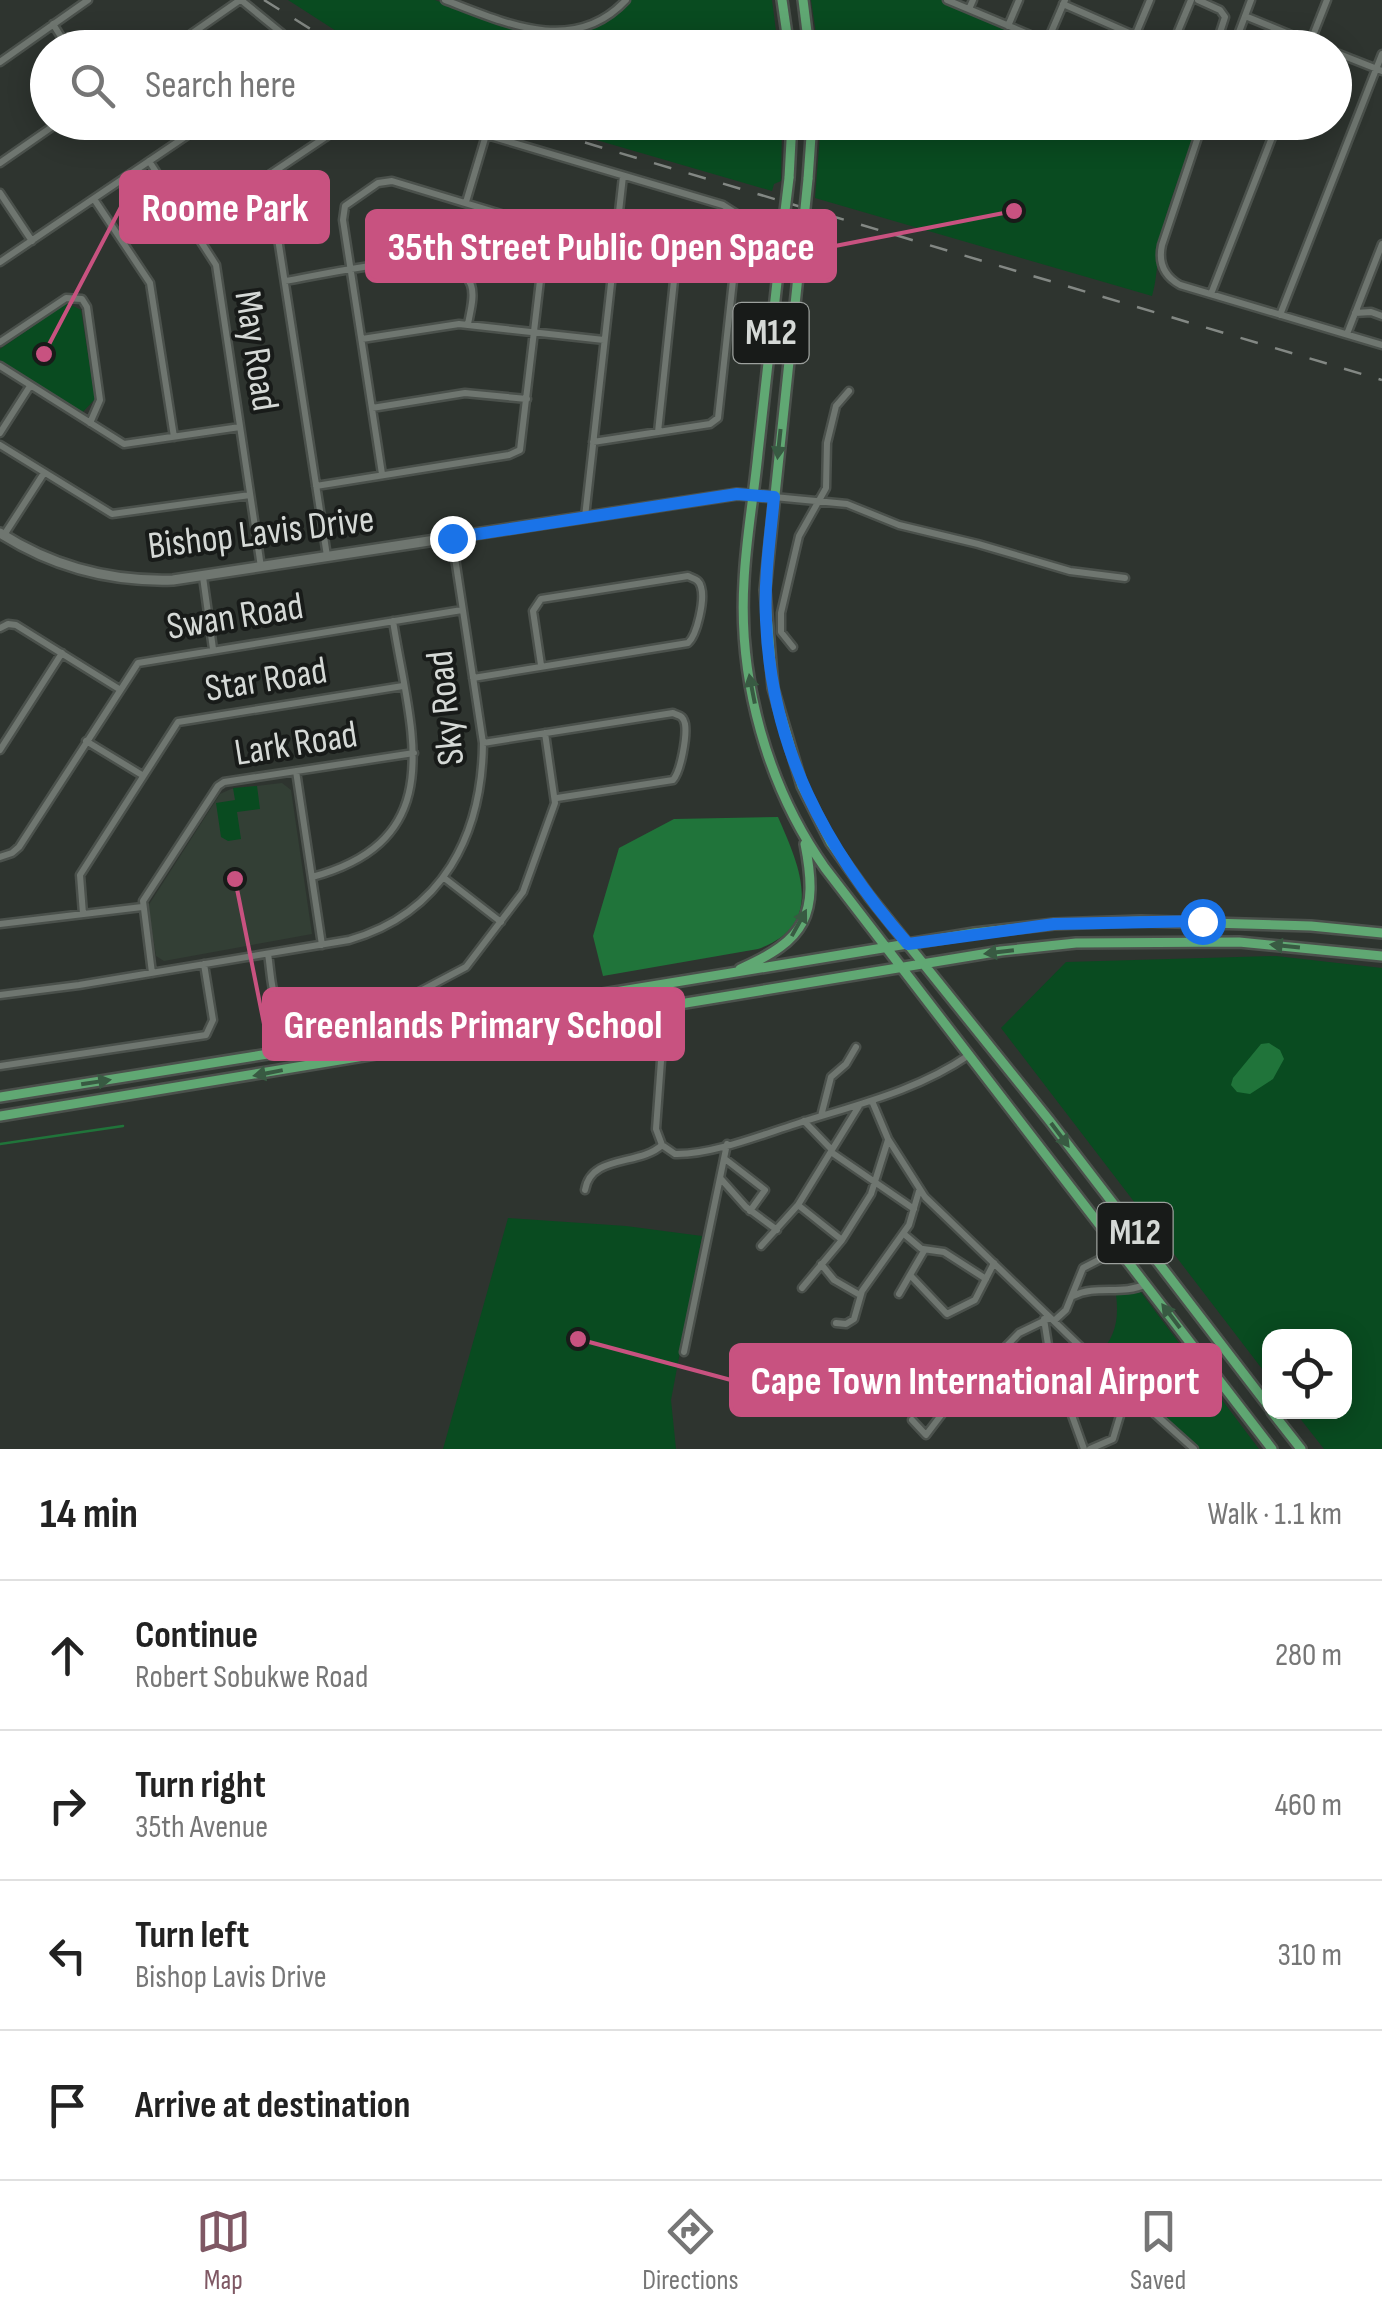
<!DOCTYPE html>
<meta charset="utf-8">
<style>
:root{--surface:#fff;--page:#f6f6f6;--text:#222;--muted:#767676;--line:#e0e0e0;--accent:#7f5864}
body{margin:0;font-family:"Sofia Sans Condensed",sans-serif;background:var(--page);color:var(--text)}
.controls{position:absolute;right:30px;bottom:30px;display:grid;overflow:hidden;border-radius:20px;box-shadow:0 5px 25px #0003}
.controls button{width:90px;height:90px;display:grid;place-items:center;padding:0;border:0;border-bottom:2px solid var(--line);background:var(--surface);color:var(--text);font:50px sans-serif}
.stop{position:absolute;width:30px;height:30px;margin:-22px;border:8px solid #1a73e8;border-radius:50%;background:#fff}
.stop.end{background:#1a73e8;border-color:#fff;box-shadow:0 2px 10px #0008}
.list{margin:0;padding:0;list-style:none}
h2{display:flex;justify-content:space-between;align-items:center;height:130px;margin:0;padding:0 40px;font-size:42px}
h2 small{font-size:32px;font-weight:400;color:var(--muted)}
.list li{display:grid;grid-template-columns:65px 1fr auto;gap:30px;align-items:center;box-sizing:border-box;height:150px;padding:0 40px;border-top:2px solid var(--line)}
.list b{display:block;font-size:38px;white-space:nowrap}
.list p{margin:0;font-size:32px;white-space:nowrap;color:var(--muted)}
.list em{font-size:32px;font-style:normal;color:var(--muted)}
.icon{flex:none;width:55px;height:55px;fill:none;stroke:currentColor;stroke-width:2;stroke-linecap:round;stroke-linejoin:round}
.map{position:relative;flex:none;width:1382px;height:1449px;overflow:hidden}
.search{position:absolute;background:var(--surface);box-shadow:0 5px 25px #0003;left:30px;right:30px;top:30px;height:110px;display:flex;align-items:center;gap:25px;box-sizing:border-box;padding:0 35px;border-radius:55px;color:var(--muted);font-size:38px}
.sheet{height:730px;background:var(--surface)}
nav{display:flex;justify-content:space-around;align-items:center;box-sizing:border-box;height:140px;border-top:2px solid var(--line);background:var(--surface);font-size:28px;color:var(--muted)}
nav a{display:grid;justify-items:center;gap:5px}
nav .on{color:var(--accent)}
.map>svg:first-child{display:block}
.built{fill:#333f35}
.green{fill:#094b20}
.water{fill:#20743a}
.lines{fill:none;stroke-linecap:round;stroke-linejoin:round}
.stream{stroke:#20743a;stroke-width:2.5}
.street-casing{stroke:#4b514c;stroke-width:11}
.secondary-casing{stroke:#4b514c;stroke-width:14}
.primary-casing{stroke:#4b514c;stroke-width:14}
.street{stroke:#6f7670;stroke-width:6}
.secondary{stroke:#6f7670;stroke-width:9}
.primary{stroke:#60a873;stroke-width:9}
.rail{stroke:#838884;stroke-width:2.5;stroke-dasharray:18 18;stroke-linecap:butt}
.primary-bridge-casing{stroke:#4b514c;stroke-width:14;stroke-linecap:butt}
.primary-bridge{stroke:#60a873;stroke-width:9}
.oneway{fill:#385a42}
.route{stroke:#1a73e8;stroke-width:12}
.labels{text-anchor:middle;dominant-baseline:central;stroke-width:8;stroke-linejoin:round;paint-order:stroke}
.shield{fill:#181b19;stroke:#9ca09d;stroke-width:2.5}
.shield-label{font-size:35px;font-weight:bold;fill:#d5d9d6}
.street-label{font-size:38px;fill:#d5d9d6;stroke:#181b19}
.leader{fill:none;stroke:#c85280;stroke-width:4}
.callout-dot{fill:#c85280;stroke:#181b19;stroke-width:4}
.callout{fill:#c85280;stroke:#c85280;stroke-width:4}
.callout-label{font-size:40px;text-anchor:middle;font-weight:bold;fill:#fff}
</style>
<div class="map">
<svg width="1382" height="1449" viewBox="0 0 1382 1449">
<rect width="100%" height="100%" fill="#2e342f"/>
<path class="built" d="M282,783L291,790L312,934L164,961L156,956L148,906L220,794L231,789Z"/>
<path class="green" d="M288,0H435L501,25L551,37L571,36L595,28L616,15L631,0H772L778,47H361Z
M811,0H947L1050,47H818Z
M538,123H782L781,181L774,184L772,191Z
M821,123V122L1199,123C1187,157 1172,192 1163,227C1156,251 1159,272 1152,296L815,198Z
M67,303L81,310L95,399L82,413L0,360V349Z
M257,786L260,809L237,812L241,839L228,841L221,837L216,803L235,800L233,788Z
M1276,956L1382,968V1449H1324L1295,1412H1344V1336H1270L1269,1378L1001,1028L1066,962Z
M508,1218L626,1226L702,1236L671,1400L676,1449H443Z
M1140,1291L1259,1449H1198L1097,1355C1116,1338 1119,1319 1116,1294Z"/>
<path class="water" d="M778,817C799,865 827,925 758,949L603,976L593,936L619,848L674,819Z
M1269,1043L1280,1050L1284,1059L1273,1079L1250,1094L1237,1092L1231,1085L1233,1078L1261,1044Z"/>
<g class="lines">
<path class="stream" d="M0,1144L123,1126"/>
<g class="street-casing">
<path id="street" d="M241,0L300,48
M445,0C505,23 574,56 626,0
M947,0L1047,42
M1198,0L1220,10L1225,17L1215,48
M1063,4L1136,36
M969,9L973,0
M1245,16L1323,48
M53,24L68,48
M1008,26L1019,0
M171,48L240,0
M1059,48L1047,42L1065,0
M1130,48L1150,0
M1171,48L1191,0
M1233,48L1251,0
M1308,48L1327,0
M1334,52L1382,71
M0,62L88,0
M443,122L723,205L740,216L718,418L710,424L593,442
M1203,122L1162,245C1158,263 1164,276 1180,285L1382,345
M149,161L216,265L261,567
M0,163L59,122
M266,178L271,193L327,556
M0,193L32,241
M94,199L150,283L174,437
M466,202L486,135
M193,226L348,122
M615,246L665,261L675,271L658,432
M0,262L207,122
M285,281C321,276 456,239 471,285C475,296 470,312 468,324
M1211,294L1278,122
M1355,313L1371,312L1382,316
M1280,315L1382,54
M1347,334L1382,244
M362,339L459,324L604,340
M0,342L66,298L82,299L87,307L100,400L90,423
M0,366L124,444L240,427
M372,408L465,393L527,399
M0,433L30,386
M0,445L112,514L250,495
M316,486L509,455L520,450L545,238L541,226L392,181L378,183L345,206L343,220L382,474
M774,497L847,504L899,525L978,544L1070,571L1125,578
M585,517L623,176
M4,535L44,473
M203,577L213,649
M0,628L8,624L16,625L119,689
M793,647L781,632V613L799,536L826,488L827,443L836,406L849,391
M473,678L688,643C697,635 705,600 701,587C699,579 694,579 688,576L541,599L533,611L541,665
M86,741L142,775
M483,743L673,713C679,716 683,715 685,724C687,736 681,771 673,780L557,798
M0,750L62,653
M296,771L322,945
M0,857L12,853L19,847L138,663L462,610
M312,877C453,839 410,730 393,621
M443,877L501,922
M83,914L80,875L178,722L403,686
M0,924L142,907
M268,954C272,977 270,1012 294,1021L398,1003L466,967L523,892L555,803L545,733
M152,973L143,901L218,786L224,782L414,753
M0,995L79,985L349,940C443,913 482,835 483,743L452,538
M665,1006L656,1129L662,1145L675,1154C711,1155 761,1135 796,1124C855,1105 917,1091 969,1055
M0,1066L206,1035L213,1020L204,964
M872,1101L888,1139L925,1197L1087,1353L1194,1449
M821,1116L831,1077L846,1064L856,1047
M804,1121L832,1150
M831,1152L914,1209
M725,1159L765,1190L750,1211
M721,1179L746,1207L777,1230
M585,1190C591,1154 640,1166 662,1145
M798,1205L842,1240
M904,1234L924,1251L910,1275L947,1314L975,1300L994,1263
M761,1246L798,1205L859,1106
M923,1249L944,1252L986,1279
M821,1264L834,1280L860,1295
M802,1288L842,1240L871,1194L888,1140
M899,1294L910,1275
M1073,1296C1097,1284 1122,1296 1146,1284
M1044,1319L1049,1351L1084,1449
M1054,1321L1066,1310L1083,1268L1118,1250
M836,1323L846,1324L854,1319L862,1291L909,1225L919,1191
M684,1352L727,1144
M912,1420L926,1435L948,1406L1019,1333L1050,1318
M1090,1449L1113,1439L1122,1409L1131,1394"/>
</g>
<g class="secondary-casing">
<path id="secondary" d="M0,533C53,567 110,582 173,580L737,494L774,497"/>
</g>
<g class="primary-casing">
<path id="primary" d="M782,0L789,48
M803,0L809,48
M789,178L792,122
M808,179L812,122
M784,219C775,297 767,375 758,453C754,495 746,538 744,581C738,680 767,786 825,868L1272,1449
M802,238L765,590L773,688L802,786L831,843L869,896L1049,1120L1270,1408
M740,969C806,940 819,915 805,844
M0,1097L318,1046L603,994L974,933L1054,924L1140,921L1311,926L1382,933
M0,1116L1001,951L1076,943L1239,942L1382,956
M1272,1412L1301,1449"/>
</g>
<use href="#street" class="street"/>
<use href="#secondary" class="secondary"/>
<use href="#primary" class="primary"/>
<path class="rail" d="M264,0L341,48
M516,122L1382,380"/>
<g class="primary-bridge-casing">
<path id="primary-bridge" d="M784,219L789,178
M802,238L808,179"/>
</g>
<use href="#primary-bridge" class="primary-bridge"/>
</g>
<defs><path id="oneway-solid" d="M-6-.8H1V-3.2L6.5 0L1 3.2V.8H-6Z" transform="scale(2.5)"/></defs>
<g class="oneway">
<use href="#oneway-solid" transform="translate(779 444) rotate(96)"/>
<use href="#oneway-solid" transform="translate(752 689) rotate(-101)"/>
<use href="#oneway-solid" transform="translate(799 923) rotate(-61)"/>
<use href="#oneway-solid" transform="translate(1285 946) rotate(-174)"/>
<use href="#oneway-solid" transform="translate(999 952) rotate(173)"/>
<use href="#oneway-solid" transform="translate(268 1073) rotate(169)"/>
<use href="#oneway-solid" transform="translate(96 1082) rotate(-9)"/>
<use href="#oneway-solid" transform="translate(1060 1135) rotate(53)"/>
<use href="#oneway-solid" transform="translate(1171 1316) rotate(-127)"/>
</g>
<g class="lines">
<path class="route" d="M452,538L737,494L774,497C770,538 764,579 766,620C771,748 825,849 908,944L1054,924L1202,921"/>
</g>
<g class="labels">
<g class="shield">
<rect x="733.5" y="303" width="75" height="60" rx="8"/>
<rect x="1097.5" y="1203" width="75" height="60" rx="8"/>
</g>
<g class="shield-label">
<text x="771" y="333">M12</text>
<text x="1135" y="1233">M12</text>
</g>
<g class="street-label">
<text transform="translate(256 351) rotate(81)">May Road</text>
<text transform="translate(261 533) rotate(-7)">Bishop Lavis Drive</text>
<text transform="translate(235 617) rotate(-9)">Swan Road</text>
<text transform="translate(266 680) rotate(-9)">Star Road</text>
<text transform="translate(446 708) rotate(-96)">Sky Road</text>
<text transform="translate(296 744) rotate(-9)">Lark Road</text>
</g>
</g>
<path class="leader" d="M44 354L121 207M1014 211L835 246M235 879L264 1024M578 1339L731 1380"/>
<g class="callout-dot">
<circle cx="44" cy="354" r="10"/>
<circle cx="1014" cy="211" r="10"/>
<circle cx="235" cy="879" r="10"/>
<circle cx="578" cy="1339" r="10"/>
</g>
<g class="callout">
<rect x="121" y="172" width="207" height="70" rx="10"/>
<rect x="367" y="211" width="468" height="70" rx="10"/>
<rect x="264" y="989" width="419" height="70" rx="10"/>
<rect x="731" y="1345" width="489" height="70" rx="10"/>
</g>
<g class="callout-label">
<text x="225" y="221">Roome Park</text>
<text x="601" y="260">35th Street Public Open Space</text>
<text x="473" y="1038">Greenlands Primary School</text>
<text x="975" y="1394">Cape Town International Airport</text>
</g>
</svg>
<div class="controls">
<button><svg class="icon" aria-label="locate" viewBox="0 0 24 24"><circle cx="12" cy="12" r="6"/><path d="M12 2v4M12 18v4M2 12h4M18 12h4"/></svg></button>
</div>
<div class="stop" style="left:1202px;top:921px"></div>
<div class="stop end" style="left:452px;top:538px"></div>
<div class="search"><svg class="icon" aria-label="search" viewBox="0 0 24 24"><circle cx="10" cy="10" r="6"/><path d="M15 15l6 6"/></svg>Search here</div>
</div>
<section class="sheet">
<h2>14 min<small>Walk · 1.1 km</small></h2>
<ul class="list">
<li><svg class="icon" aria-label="ahead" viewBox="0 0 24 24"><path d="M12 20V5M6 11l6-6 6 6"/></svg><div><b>Continue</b><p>Robert Sobukwe Road</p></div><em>280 m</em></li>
<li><svg class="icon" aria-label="right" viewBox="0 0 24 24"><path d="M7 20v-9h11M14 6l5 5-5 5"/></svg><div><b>Turn right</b><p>35th Avenue</p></div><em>460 m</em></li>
<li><svg class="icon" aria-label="left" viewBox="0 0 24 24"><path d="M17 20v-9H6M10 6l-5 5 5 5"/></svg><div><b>Turn left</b><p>Bishop Lavis Drive</p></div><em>310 m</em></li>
<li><svg class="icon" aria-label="arrive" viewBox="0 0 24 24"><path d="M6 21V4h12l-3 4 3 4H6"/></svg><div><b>Arrive at destination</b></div></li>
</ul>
</section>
<nav>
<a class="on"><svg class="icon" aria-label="map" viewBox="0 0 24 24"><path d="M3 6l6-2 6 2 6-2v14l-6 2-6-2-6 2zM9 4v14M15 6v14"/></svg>Map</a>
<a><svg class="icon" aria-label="directions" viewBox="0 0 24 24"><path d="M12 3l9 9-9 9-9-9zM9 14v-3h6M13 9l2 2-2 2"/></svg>Directions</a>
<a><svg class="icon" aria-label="saved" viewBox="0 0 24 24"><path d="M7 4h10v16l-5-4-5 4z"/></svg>Saved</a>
</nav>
